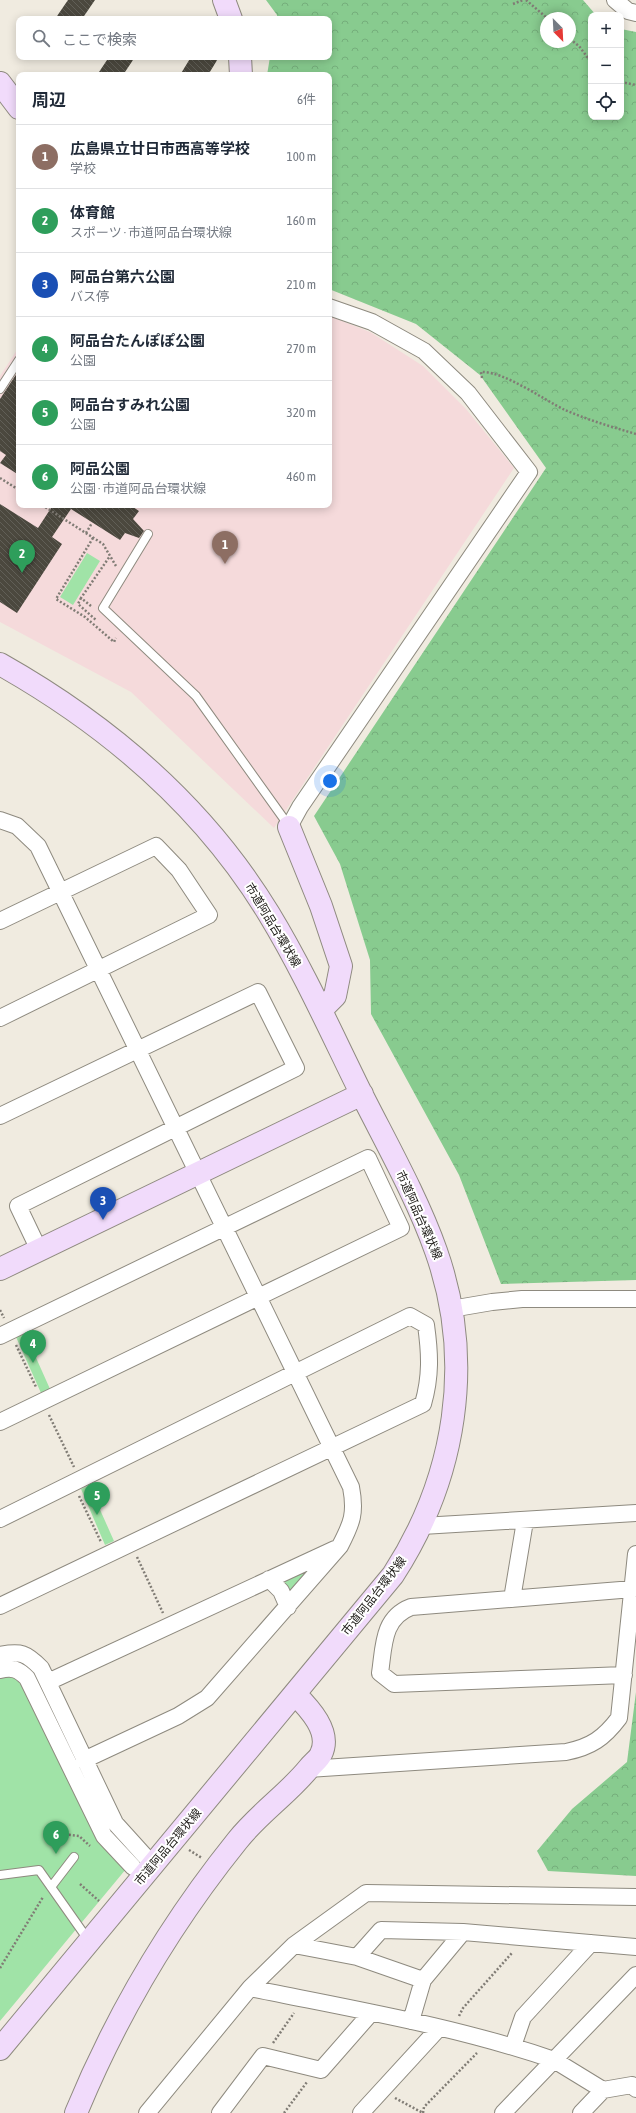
<!DOCTYPE html>
<html lang="ja">
<meta charset="utf-8">
<style>
:root{--surface:#fff;--page:#f6f6f7;--text:#1f2937;--muted:#747a83;--line:#e0e1e3;--accent:#ea580c}
body{margin:0;font-family:"Asap Condensed","Noto Sans JP",sans-serif;background:var(--page);color:var(--text)}
.controls{position:absolute;right:12px;top:12px;display:grid;overflow:hidden;border-radius:8px;box-shadow:0 2px 10px #0003}
.controls button{width:36px;height:36px;display:grid;place-items:center;padding:0;border:0;border-bottom:1px solid var(--line);background:var(--surface);color:var(--text);font:20px sans-serif}
.compass{position:absolute;left:540px;top:12px;width:36px;height:36px;border-radius:50%;background:var(--surface);box-shadow:0 2px 10px #0003;rotate:156deg}
.you{position:absolute;left:330px;top:781px;width:14px;height:14px;margin:-10px;border:3px solid #fff;border-radius:50%;background:#1a73e8;box-shadow:0 0 0 6px #1a73e833}
.badge{display:grid;place-items:center;width:26px;height:26px;border-radius:50%;background:var(--accent);color:#fff;font-size:13px;font-weight:700}
.pin{position:absolute;translate:-50% -33px;filter:drop-shadow(0 1px 2px #0008)}
.pin::after{content:'';position:absolute;top:21px;width:14px;height:12px;background:inherit;clip-path:polygon(0 0,100% 0,50% 100%)}
.list{margin:0;padding:0;list-style:none}
h2{display:flex;justify-content:space-between;align-items:center;height:52px;margin:0;padding:0 16px;font-size:17px}
h2 small{font-size:13px;font-weight:400;color:var(--muted)}
.list li{display:grid;grid-template-columns:26px 1fr auto;gap:12px;align-items:center;box-sizing:border-box;height:64px;padding:0 16px;border-top:1px solid var(--line)}
.list b{display:block;font-size:15px;white-space:nowrap}
.list p{margin:0;font-size:13px;white-space:nowrap;color:var(--muted)}
.list em{font-size:13px;font-style:normal;color:var(--muted)}
.icon{flex:none;width:22px;height:22px;fill:none;stroke:currentColor;stroke-width:2;stroke-linecap:round;stroke-linejoin:round}
.map{position:relative;flex:none;width:636px;height:2113px;overflow:hidden}
.search{position:absolute;background:var(--surface);box-shadow:0 2px 10px #0003;left:16px;top:16px;width:316px;height:44px;display:flex;align-items:center;gap:10px;box-sizing:border-box;padding:0 14px;border-radius:8px;color:var(--muted);font-size:15px}
.panel{position:absolute;background:var(--surface);box-shadow:0 2px 10px #0003;left:16px;top:72px;width:316px;height:436px;border-radius:8px}
.map>svg:first-child{display:block}
.education{fill:#f5dadb}
.forest{fill:url(#forest-crowns);fill-rule:evenodd}
.green{fill:#a0e3a7}
.building{fill:url(#building-back-hatch)}
.lines{fill:none;stroke-linecap:round;stroke-linejoin:round}
.lane-casing{stroke:#8e8a7f;stroke-width:10}
.street-casing{stroke:#8e8a7f;stroke-width:18}
.secondary-casing{stroke:#8e8a7f;stroke-width:24}
.path{stroke:#807c75;stroke-width:2.5;stroke-dasharray:2 2;stroke-linecap:butt}
.lane{stroke:#fff;stroke-width:8}
.street{stroke:#fff;stroke-width:16}
.secondary{stroke:#f1dbfb;stroke-width:22}
.labels{text-anchor:middle;dominant-baseline:central;stroke-width:4;stroke-linejoin:round;paint-order:stroke}
.street-label{font-size:12px;fill:#1c1a16;stroke:#fff}
</style>
<div class="map">
<svg width="636" height="2113" viewBox="0 0 636 2113">
<defs>
<pattern id="forest-crowns" width="20" height="18" patternUnits="userSpaceOnUse"><rect width="20" height="18" fill="#88cb8f"/><path d="M2 6a3 3 0 1 1 6 0M12 15a3 3 0 1 1 6 0" fill="none" stroke="#75ae7b"/></pattern>
<pattern id="building-back-hatch" width="6" height="6" patternUnits="userSpaceOnUse"><rect width="6" height="6" fill="#4b483e"/><path d="M-1 5l2 2M0 0l6 6M5-1l2 2" fill="none" stroke="#615f57"/></pattern>
</defs>
<rect width="100%" height="100%" fill="#f0ebe0"/>
<path class="education" d="M329,316L370,332L423,366L466,409L514,468L274,828L131,692L0,622V376L19,347V505H329Z"/>
<path class="forest" d="M266,0H583L596,15H591V117H621V29L636,32V1280L501,1284L459,1175L371,1014L370,960L340,864L314,816L546,468L480,375L416,324L329,289V75H267L270,57H329V19H277V15ZM546,18H570V42H546Z
M636,1692V1876L548,1871L537,1851L572,1809L627,1762Z"/>
<path class="green" d="M87,553L100,561L73,605L60,597Z
M25,1333L50,1389L41,1393L16,1337Z
M89,1485L114,1541L105,1545L81,1489Z
M311,1568L291,1592L284,1581Z
M9,1676L24,1681L126,1869L0,2021V1677Z"/>
<path class="building" d="M68,0H95L82,19H55Z
M109,57H135L123,75H97Z
M191,57H219L208,75H180Z
M19,370V475L0,463L6,455L0,451V399Z
M0,504L38,528L53,505H130L139,511L133,519L144,531L139,538L125,533L120,540L71,509L52,537L62,544L17,613L0,602Z"/>
<g class="lines">
<g class="lane-casing">
<path id="lane" d="M0,389L19,360
M148,534L103,608L196,696L289,826
M0,1875L39,1870L89,1941
M51,1887L74,1857"/>
</g>
<g class="street-casing">
<path id="street" d="M615,0L628,11L636,13
M0,820L17,826L38,846L351,1487C356,1513 352,1523 340,1546L207,1698L178,1716L84,1760
M289,827L300,807L529,472L468,393L424,351L372,322L329,307
M0,921L156,846L179,870L209,915L0,1018
M0,1116L258,992L296,1068L18,1206L39,1250
M451,1309L492,1302L522,1299H636
M0,1336L368,1158L401,1228L0,1422
M0,1519L410,1316L426,1325C430,1354 431,1376 423,1404L0,1606
M422,1526L636,1513
M269,1579L281,1591L288,1607
M512,1599L525,1521
M0,1655C21,1651 26,1653 41,1668L115,1823L153,1865
M0,1670C12,1667 18,1669 27,1678L104,1836L133,1867
M624,1675L394,1684L380,1673C384,1647 382,1618 411,1607L633,1589
M48,1682L335,1549
M308,1769L566,1752C591,1747 604,1738 619,1718L636,1554
M294,1945L357,1957L381,1930L463,1932L636,1947
M357,1957L423,1980
M250,1988L294,1945L366,1893L636,1897
M411,2021L423,1980L463,1932
M513,2046L523,2017L591,1943
M603,2090L632,2085L636,2089
M147,2113L250,1988C352,2009 455,2026 554,2060L636,1975
M220,2113L263,2056L321,2070L371,2013
M361,2113L439,2028
M503,2113L554,2060L603,2090L581,2113"/>
</g>
<g class="secondary-casing">
<path id="secondary" d="M224,0L231,19
M240,57L241,75
M0,83L19,108
M0,664C108,725 204,807 269,914C303,970 330,1030 359,1089C385,1141 417,1197 436,1251C475,1361 456,1478 393,1575L0,2049
M289,827L321,906L341,966L335,996L321,1010
M0,1269L362,1094
M76,2113C116,2016 171,1923 237,1841C258,1814 288,1794 309,1768C313,1763 319,1759 321,1754C332,1732 309,1708 295,1694"/>
</g>
<path class="path" d="M526,0L547,18
M513,4L523,0
M570,39L579,46L591,62
M621,82L636,85
M482,378L481,372C504,371 544,400 565,410C588,420 612,427 636,434
M0,478L19,490
M42,505L103,544L116,566
M86,533L92,523
M93,538L56,599L85,617L114,642L116,638
M81,598L78,604L96,620
M91,606L81,598L110,556
M0,1310L4,1318
M16,1345L36,1387
M49,1415L74,1467
M79,1496L101,1542
M137,1557L163,1613
M45,1832L79,1836L90,1846
M189,1850L202,1858
M80,1884L99,1901
M0,1968L43,1897
M459,2016L463,2008L512,1953
M273,2043L294,2013
M395,2098L423,2113
M284,2113L307,2082
M423,2113L424,2107L477,2053"/>
<use href="#lane" class="lane"/>
<use href="#street" class="street"/>
<use href="#secondary" class="secondary"/>
</g>
<g class="labels">
<g class="street-label">
<text transform="translate(273 925) rotate(59)">市道阿品台環状線</text>
<text transform="translate(419 1215) rotate(66)">市道阿品台環状線</text>
<text transform="translate(374 1596) rotate(-52)">市道阿品台環状線</text>
<text transform="translate(168 1847) rotate(-50)">市道阿品台環状線</text>
</g>
</g>
</svg>
<div class="controls">
<button>+</button>
<button>−</button>
<button><svg class="icon" aria-label="locate" viewBox="0 0 24 24"><circle cx="12" cy="12" r="6"/><path d="M12 2v4M12 18v4M2 12h4M18 12h4"/></svg></button>
</div>
<svg class="compass" viewBox="-18 -18 36 36"><path d="M0-13l5 13h-10z" fill="#e53935"/><path d="M0 13l5-13h-10z" fill="#747a83"/></svg>
<div class="you"></div>
<div class="pin badge" style="left:225px;top:564px;background:#8d6e63">1</div>
<div class="pin badge" style="left:22px;top:573px;background:#2e9e5b">2</div>
<div class="pin badge" style="left:103px;top:1220px;background:#1a4fb4">3</div>
<div class="pin badge" style="left:33px;top:1363px;background:#2e9e5b">4</div>
<div class="pin badge" style="left:97px;top:1515px;background:#2e9e5b">5</div>
<div class="pin badge" style="left:56px;top:1854px;background:#2e9e5b">6</div>
<div class="search"><svg class="icon" aria-label="search" viewBox="0 0 24 24"><circle cx="10" cy="10" r="6"/><path d="M15 15l6 6"/></svg>ここで検索</div>
<section class="panel">
<h2>周辺<small>6件</small></h2>
<ul class="list">
<li><span class="badge" style="background:#8d6e63">1</span><div><b>広島県立廿日市西高等学校</b><p>学校</p></div><em>100 m</em></li>
<li><span class="badge" style="background:#2e9e5b">2</span><div><b>体育館</b><p>スポーツ · 市道阿品台環状線</p></div><em>160 m</em></li>
<li><span class="badge" style="background:#1a4fb4">3</span><div><b>阿品台第六公園</b><p>バス停</p></div><em>210 m</em></li>
<li><span class="badge" style="background:#2e9e5b">4</span><div><b>阿品台たんぽぽ公園</b><p>公園</p></div><em>270 m</em></li>
<li><span class="badge" style="background:#2e9e5b">5</span><div><b>阿品台すみれ公園</b><p>公園</p></div><em>320 m</em></li>
<li><span class="badge" style="background:#2e9e5b">6</span><div><b>阿品公園</b><p>公園 · 市道阿品台環状線</p></div><em>460 m</em></li>
</ul>
</section>
</div>
